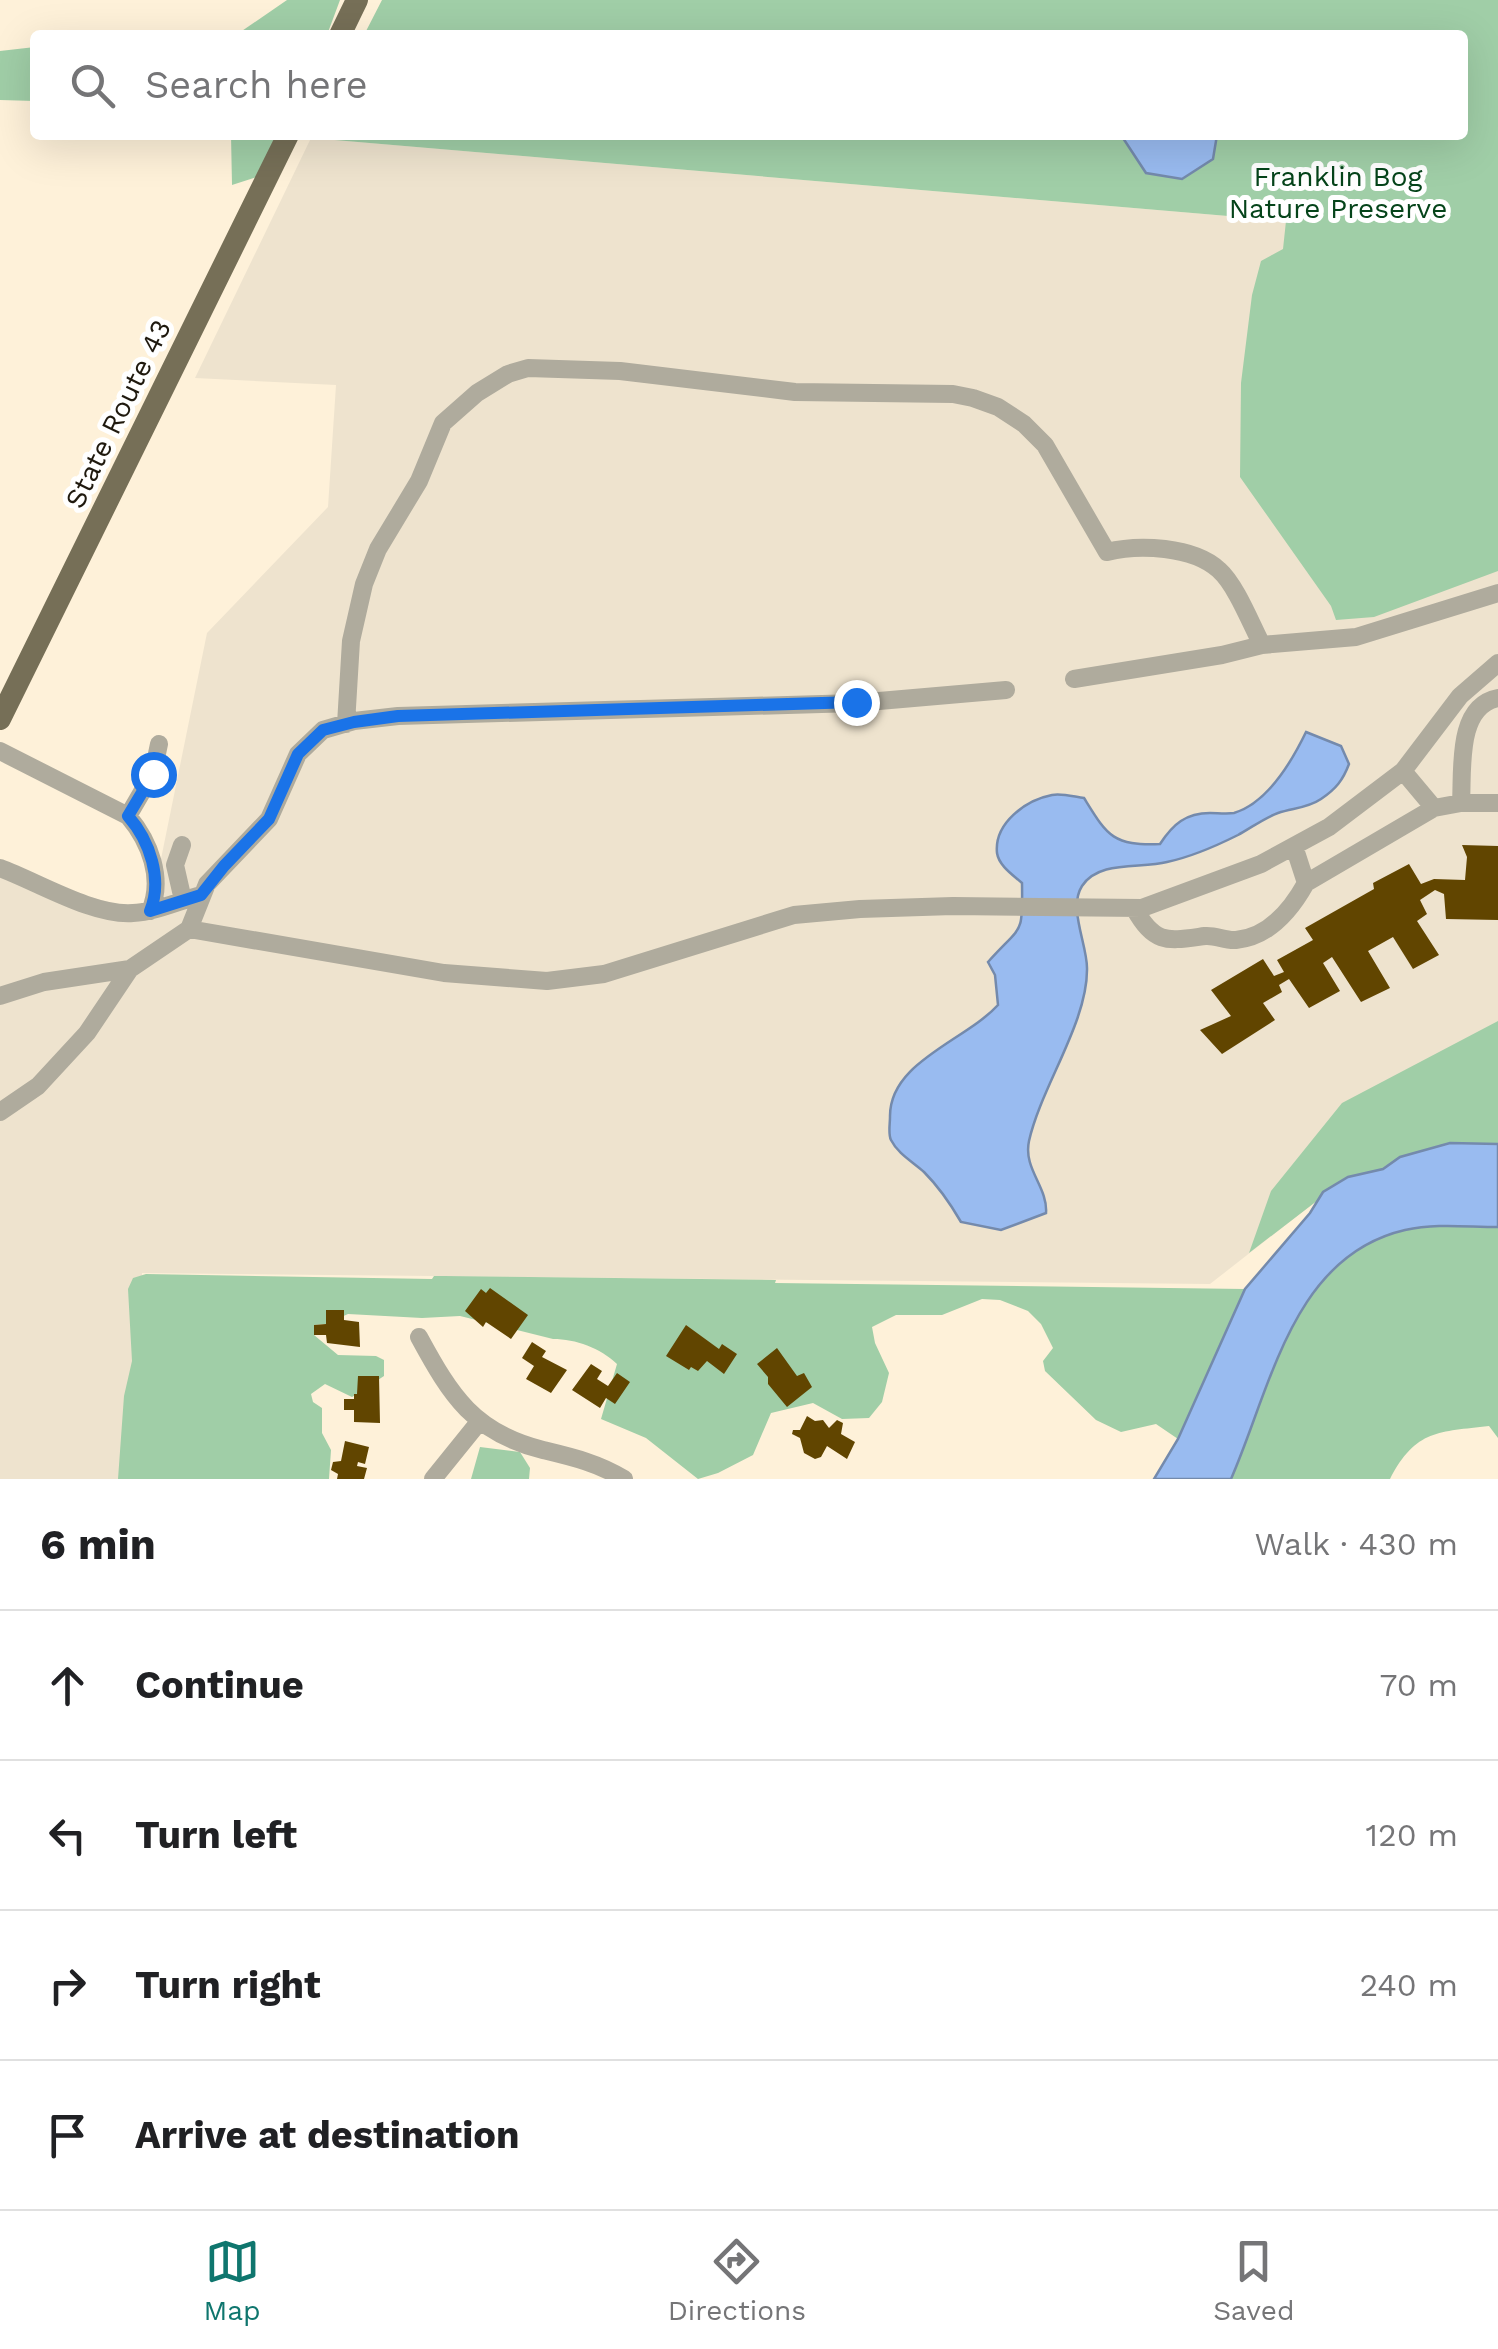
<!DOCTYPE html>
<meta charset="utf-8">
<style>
:root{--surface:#fff;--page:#f6f6f6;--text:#202124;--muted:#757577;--line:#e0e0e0;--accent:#0f766e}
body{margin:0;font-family:"Work Sans",sans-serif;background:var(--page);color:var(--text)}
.stop{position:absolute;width:30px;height:30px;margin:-22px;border:8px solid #1a73e8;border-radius:50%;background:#fff}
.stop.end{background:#1a73e8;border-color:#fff;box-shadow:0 2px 10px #0008}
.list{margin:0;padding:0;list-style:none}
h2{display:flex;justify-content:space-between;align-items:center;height:130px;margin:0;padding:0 40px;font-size:42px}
h2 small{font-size:32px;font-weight:400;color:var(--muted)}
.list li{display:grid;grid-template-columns:65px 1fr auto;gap:30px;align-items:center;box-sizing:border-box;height:150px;padding:0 40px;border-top:2px solid var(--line)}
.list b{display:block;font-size:38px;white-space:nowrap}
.list em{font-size:32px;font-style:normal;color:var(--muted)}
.icon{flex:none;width:55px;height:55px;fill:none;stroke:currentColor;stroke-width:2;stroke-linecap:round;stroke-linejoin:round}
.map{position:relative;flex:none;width:1498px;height:1479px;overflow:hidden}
.search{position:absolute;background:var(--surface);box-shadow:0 10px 40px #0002;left:30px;right:30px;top:30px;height:110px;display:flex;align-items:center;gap:25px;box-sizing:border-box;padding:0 35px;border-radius:10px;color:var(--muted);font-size:38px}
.sheet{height:730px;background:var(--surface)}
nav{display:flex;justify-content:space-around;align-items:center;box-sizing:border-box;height:140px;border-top:2px solid var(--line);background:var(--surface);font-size:28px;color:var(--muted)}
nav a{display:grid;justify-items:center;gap:5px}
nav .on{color:var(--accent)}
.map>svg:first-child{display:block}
.commercial{fill:#eee3ce}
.green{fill:#a0cea7}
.water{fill:#99bbf0;stroke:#748aac;stroke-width:2.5}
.building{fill:#614500}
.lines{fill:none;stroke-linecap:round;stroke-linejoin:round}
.minor{stroke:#afab9d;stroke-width:18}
.major{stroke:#766f57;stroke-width:22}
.route{stroke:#1a73e8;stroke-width:12}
.labels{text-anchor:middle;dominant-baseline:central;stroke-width:10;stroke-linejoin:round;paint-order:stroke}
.park-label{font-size:28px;fill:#05441a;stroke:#fff}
.street-label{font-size:28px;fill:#1f190e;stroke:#fff}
</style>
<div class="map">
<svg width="1498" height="1479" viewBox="0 0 1498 1479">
<rect width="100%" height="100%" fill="#fef1d9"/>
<path class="commercial" d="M311,138L1286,221L1498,545V1059L1210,1284L142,1273L138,1479H0V873L150,913L207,633L328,507L336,385L195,378Z"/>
<path class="green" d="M287,0H340L327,35H236Z
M382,0H1498V571L1374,617L1336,620L1331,606L1240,477L1241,383L1252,295L1261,261L1283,249L1286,221L311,138L312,135H1463V35H364Z
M35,47V101L0,100V51Z
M231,135H276L257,177L232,185Z
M1498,1021V1144L1450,1143L1400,1157L1383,1169L1348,1177L1249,1253L1271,1191L1342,1103Z
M1447,1224L1498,1227V1438L1489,1426C1439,1432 1416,1429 1390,1479H1231C1263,1406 1286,1292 1359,1247C1384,1231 1418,1228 1447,1224Z
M146,1274L432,1279L434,1276H444L776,1280L775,1283L1245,1289L1178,1439L1156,1424L1121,1432L1096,1420L1045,1371L1043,1361L1053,1348L1041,1324L1028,1311L1000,1300L982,1299L942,1315H896L872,1327L875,1343L889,1373L882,1402L869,1418L842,1419L813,1403L771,1413L753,1455L718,1473L698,1479L646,1438L601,1419L617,1364C600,1348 576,1339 553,1339L460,1316L422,1318L348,1314L326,1324L314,1325V1335L338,1355L376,1356L384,1360V1376L352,1397L325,1384L311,1394L313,1402L322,1408V1433L331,1450L329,1479H118L124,1396L132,1361L128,1289L133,1278Z
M480,1447L520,1452L530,1468L529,1479H471Z"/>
<path class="water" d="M1121,135H1217L1213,159L1182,179L1146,173Z
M1306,732L1341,746L1349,764C1343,780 1336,789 1321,799C1308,808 1293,808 1278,813C1264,818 1251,828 1238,835C1216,846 1191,857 1167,862C1140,869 1099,860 1082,886C1068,908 1087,944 1087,968C1088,1022 1041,1087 1029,1141C1023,1169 1048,1187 1046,1213L1001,1230L961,1222C950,1203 939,1187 924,1172C913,1162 898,1154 891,1140C888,1134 890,1124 890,1117C889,1062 965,1041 998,1005L995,975L988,962C1022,924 1023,937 1022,883C1013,875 999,866 997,853C994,823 1026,800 1052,795C1062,793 1075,797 1084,798C1107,835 1112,846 1160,844C1173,824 1186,813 1210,813C1217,813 1227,814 1234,813C1267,803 1292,761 1306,732Z
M1450,1143L1498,1144V1227C1466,1227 1437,1223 1405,1230C1292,1256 1271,1388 1231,1479H1154L1178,1439L1245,1289L1310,1213L1323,1192L1348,1177L1383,1169L1400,1157Z"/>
<path class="building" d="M1462,845L1498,846V920L1446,919L1444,894L1435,890L1420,900L1427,914L1417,921L1439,955L1413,969L1393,937L1368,951L1390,988L1361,1002L1332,957L1323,963L1340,991L1309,1008L1289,979L1279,985L1282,992L1263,1003L1275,1020L1222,1054L1200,1030L1231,1016L1211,990L1263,959L1274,976L1284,972L1277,960L1313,940L1305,928L1374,889L1373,883L1409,864L1421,884L1434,879L1465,880L1467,857Z
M490,1288L528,1315L511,1339L486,1322L483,1327L465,1311L481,1289L486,1293Z
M326,1310H344V1320L359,1322L360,1347L327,1343L326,1335H314V1325L326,1324Z
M686,1325L719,1349L722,1344L737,1354L724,1374L707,1361L698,1371L691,1367L689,1370L666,1356Z
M532,1342L546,1351L542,1357L567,1370L551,1393L526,1379L534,1366L522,1358Z
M777,1348L797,1376L804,1373L812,1387L787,1407L768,1384V1377L757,1364Z
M591,1364L602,1371L597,1379L608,1386L617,1373L630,1382L615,1404L606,1398L600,1408L572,1390Z
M358,1376H379L380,1423L354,1422V1410H344V1399H354V1394H357Z
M807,1416L815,1421L823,1420L829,1428L837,1420L843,1423L841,1434L855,1442L847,1459L827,1446L821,1457L815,1459L804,1453L800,1438L792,1434L793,1430H800Z
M345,1441L369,1447L365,1464L358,1462L357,1466L367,1468L364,1479H337L338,1474L331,1470L333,1462L341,1461Z"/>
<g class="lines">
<path class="minor" d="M1074,679L1222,655L1262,645
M346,724L351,641L364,584L378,549L419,481L443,423L477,393L508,374L528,368L620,371L795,392L953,394L973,398L998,407L1024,424L1045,445L1107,552C1138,544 1193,546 1219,570C1236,585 1251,624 1262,645L1356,637L1498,593
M0,751L128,816C150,842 164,879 150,911
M1403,771L1434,808L1461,803H1498
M1461,803C1463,770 1456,706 1498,698
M128,816L153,773L159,744
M182,845L175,865L183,900
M0,868C38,882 93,916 133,913C155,912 179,901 201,895
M1306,883L1434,808
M1134,908C1155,945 1167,941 1205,936C1216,935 1225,941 1236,940C1269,937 1291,910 1306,883L1294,846
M189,929L207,884L269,819L298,754L323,730L354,721L398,716L856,703L1006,690
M0,996L44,982L130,969
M0,1112L38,1086L87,1033L130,969L189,929L444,973L547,981L604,974L794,915L860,909L953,906L1142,908L1261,864L1329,827L1403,771L1460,696L1498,663
M419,1337C451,1396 474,1433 543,1450C572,1457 598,1463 624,1479
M433,1479L479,1422"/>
<path class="major" d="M340,35L357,0
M0,719L288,135"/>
</g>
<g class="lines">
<path class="route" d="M153,774L128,816C150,841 163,880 150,911L201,895L224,866L269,819L298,754L323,730L354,722L398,716L856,702"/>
</g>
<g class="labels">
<g class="park-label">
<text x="1338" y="176">Franklin Bog<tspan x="1338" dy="32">Nature Preserve</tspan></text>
</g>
<g class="street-label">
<text transform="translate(118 414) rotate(-64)">State Route 43</text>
</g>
</g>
</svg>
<div class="stop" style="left:153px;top:774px"></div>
<div class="stop end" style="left:856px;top:702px"></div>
<div class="search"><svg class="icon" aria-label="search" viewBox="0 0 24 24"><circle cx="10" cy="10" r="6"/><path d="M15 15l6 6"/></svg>Search here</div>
</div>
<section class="sheet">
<h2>6 min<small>Walk · 430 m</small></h2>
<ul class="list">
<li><svg class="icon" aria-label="ahead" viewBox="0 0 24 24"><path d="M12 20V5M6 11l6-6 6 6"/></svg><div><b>Continue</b></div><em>70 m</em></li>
<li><svg class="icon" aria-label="left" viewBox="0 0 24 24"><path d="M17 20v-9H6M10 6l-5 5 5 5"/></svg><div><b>Turn left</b></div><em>120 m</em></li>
<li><svg class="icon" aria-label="right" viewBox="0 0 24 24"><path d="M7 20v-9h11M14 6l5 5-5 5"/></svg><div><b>Turn right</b></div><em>240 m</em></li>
<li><svg class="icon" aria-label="arrive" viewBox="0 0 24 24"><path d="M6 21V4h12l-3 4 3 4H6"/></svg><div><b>Arrive at destination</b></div></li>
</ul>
</section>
<nav>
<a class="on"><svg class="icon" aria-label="map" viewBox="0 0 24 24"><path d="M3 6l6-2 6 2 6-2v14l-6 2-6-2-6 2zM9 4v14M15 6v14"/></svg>Map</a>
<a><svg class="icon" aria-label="directions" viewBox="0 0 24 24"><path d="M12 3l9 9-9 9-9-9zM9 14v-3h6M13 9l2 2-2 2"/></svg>Directions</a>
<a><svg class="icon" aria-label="saved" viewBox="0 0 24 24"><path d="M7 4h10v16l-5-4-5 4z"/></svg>Saved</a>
</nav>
